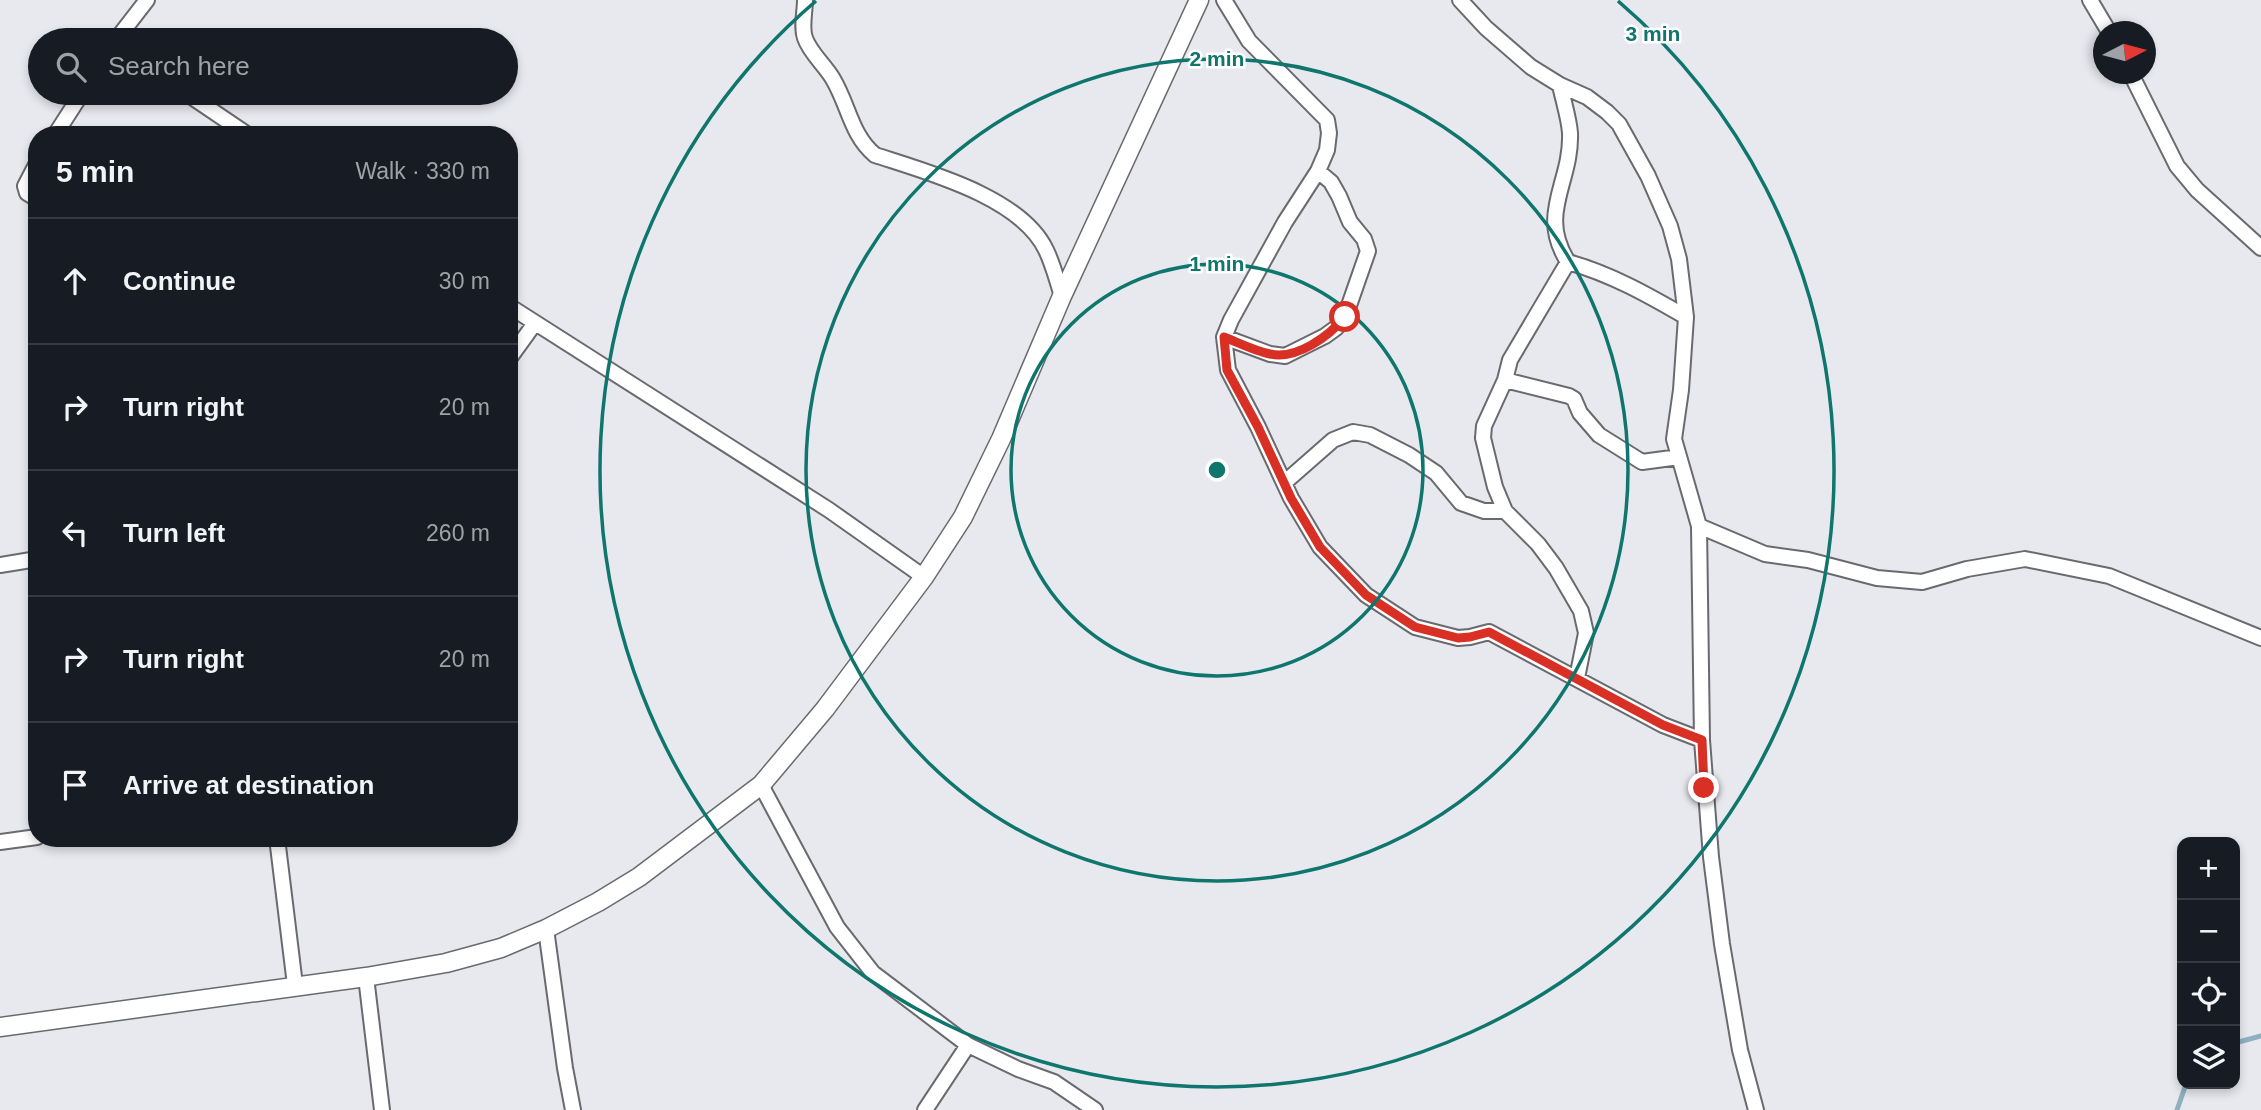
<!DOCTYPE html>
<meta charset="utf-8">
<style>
:root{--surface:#171b24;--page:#242831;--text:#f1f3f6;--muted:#9ea1a6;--line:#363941}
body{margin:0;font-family:Arial,sans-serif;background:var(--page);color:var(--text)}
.controls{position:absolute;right:21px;bottom:21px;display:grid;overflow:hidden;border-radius:14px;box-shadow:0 4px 10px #0003}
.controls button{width:63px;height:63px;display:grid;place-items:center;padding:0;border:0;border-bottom:2px solid var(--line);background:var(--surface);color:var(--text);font:35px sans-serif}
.compass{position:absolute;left:2093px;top:21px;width:63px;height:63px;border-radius:50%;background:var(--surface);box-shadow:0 4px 10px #0003;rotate:84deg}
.stop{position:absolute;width:21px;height:21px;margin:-16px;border:5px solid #d93025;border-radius:50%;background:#fff}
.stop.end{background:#d93025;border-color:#fff;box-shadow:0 2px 7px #0008}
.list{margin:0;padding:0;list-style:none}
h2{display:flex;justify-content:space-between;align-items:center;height:91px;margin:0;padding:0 28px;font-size:30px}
h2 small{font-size:23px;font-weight:400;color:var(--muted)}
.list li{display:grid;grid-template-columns:46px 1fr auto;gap:21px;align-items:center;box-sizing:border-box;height:126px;padding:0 28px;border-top:2px solid var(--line)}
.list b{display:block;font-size:26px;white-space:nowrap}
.list em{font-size:23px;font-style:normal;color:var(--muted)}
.icon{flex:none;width:38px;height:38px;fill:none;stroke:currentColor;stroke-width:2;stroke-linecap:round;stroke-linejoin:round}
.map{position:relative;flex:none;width:2261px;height:1110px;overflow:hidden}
.search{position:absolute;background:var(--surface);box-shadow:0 4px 10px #0003;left:28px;top:28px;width:490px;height:77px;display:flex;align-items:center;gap:18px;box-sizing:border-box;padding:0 24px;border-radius:38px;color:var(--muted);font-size:26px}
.panel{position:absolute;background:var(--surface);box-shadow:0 4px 10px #0003;left:28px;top:126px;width:490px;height:721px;border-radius:28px}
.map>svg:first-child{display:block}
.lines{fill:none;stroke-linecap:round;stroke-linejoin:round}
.stream{stroke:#90afc0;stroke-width:5}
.minor-casing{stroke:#696a6f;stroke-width:18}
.tertiary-casing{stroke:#696a6f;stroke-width:21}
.minor{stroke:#fff;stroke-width:14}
.tertiary{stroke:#fff;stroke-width:18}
.route{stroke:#d93025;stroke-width:9}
.ring{fill:none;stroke:#0f766e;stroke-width:3.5}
.centre{fill:#0f766e;stroke:#fff;stroke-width:3.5}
.ring-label{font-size:21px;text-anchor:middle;font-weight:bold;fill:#0f766e;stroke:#fff;stroke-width:5;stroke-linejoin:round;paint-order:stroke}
</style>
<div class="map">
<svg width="2261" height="1110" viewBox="0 0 2261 1110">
<rect width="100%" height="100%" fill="#e7e9ee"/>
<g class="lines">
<path class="stream" d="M2235,1043L2261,1036
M2177,1110L2186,1084"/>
<g class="minor-casing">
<path id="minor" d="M805,0C805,12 801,27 805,38C810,53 825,65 833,79C849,106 851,135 875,155C927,172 1021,197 1046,250C1053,264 1057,281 1062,296
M1224,0L1249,41L1327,120L1329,133L1327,150L1318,171L1285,222L1231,320L1224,337L1228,370L1258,427L1291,498L1320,547L1366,595L1415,627L1458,638L1470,637L1489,632L1663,725L1702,740
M1460,0L1486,28L1531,67L1560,85L1587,97L1607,112L1619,124L1648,176L1670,226L1679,259L1686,317L1681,390L1674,439L1699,526L1702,740L1711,857L1722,944L1740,1050L1756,1110
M2090,0L2109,32
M116,40L147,0
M2131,74L2177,166L2197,190L2261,248
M1560,85C1563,100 1569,118 1570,133C1572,183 1537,213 1568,262C1611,274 1648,295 1686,317
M186,93L248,135
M55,135L82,93
M37,163L25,186L27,193L37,199
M1568,262L1510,360L1505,380L1484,426L1483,438L1495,487L1505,511L1538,544L1556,568L1581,611L1586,633L1577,678
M509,306L829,510L924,577
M1224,337L1270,354L1285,356L1325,336L1336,328L1345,317L1368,251L1364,239L1350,222L1339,196L1331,182L1318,171
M509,359L535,323
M1505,380L1569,396L1574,399L1580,413L1599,435L1642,462L1679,457
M1284,483L1333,440L1353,432L1370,435L1409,455L1436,473L1461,503L1484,511H1505
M1699,526L1765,554L1808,560L1877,578L1922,582L1967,569L2025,559L2109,576L2261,638
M0,565L37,559
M761,785L837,927L873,973L968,1045L1018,1069L1054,1082L1095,1110
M277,838L295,985
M0,842L37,837
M546,929L565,1068L573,1110
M366,977L382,1110
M925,1110L968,1045"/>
</g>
<g class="tertiary-casing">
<path id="tertiary" d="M0,1027L366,977L446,963L501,948L546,929L598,902L639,877L761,785L825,709L924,577L963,517L1001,439L1062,296L1199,0"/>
</g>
<use href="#minor" class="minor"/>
<use href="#tertiary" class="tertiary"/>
</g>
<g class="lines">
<path class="route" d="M1345,317C1329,336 1297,360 1270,354C1255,351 1239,343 1224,337L1227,370L1258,427L1291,498L1320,547L1366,595L1415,627L1458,638L1470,637L1489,632L1663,725L1702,740L1704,788"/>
</g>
<g class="ring">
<circle cx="1217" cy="470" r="206"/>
<circle cx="1217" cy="470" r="411"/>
<path d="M1618 1A617 617 0 1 1 816 1"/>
</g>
<circle cx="1217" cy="470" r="10" class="centre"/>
<g class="ring-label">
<text x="1653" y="41">3 min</text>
<text x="1217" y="66">2 min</text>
<text x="1217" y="271">1 min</text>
</g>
</svg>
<div class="controls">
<button>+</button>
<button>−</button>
<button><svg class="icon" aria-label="locate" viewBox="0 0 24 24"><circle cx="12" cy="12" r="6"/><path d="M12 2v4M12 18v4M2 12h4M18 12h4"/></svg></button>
<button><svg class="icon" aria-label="layers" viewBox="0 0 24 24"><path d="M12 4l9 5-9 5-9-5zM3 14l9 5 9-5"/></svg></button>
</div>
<svg class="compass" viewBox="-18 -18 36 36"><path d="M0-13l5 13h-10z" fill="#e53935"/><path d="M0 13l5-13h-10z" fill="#9ea1a6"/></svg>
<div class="stop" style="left:1345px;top:317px"></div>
<div class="stop end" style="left:1704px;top:788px"></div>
<div class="search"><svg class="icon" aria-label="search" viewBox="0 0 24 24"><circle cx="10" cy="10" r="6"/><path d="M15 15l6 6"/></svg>Search here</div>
<section class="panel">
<h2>5 min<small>Walk · 330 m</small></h2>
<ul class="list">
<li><svg class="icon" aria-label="ahead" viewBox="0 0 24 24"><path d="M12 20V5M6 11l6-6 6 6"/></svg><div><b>Continue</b></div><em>30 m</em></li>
<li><svg class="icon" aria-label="right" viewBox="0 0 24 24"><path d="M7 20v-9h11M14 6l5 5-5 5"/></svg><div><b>Turn right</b></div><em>20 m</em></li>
<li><svg class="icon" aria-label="left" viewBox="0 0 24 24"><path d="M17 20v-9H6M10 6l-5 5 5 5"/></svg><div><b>Turn left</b></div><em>260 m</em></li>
<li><svg class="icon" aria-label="right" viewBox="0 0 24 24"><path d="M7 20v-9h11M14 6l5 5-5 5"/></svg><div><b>Turn right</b></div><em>20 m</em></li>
<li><svg class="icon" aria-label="arrive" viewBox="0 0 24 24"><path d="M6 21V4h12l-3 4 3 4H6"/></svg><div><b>Arrive at destination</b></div></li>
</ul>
</section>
</div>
